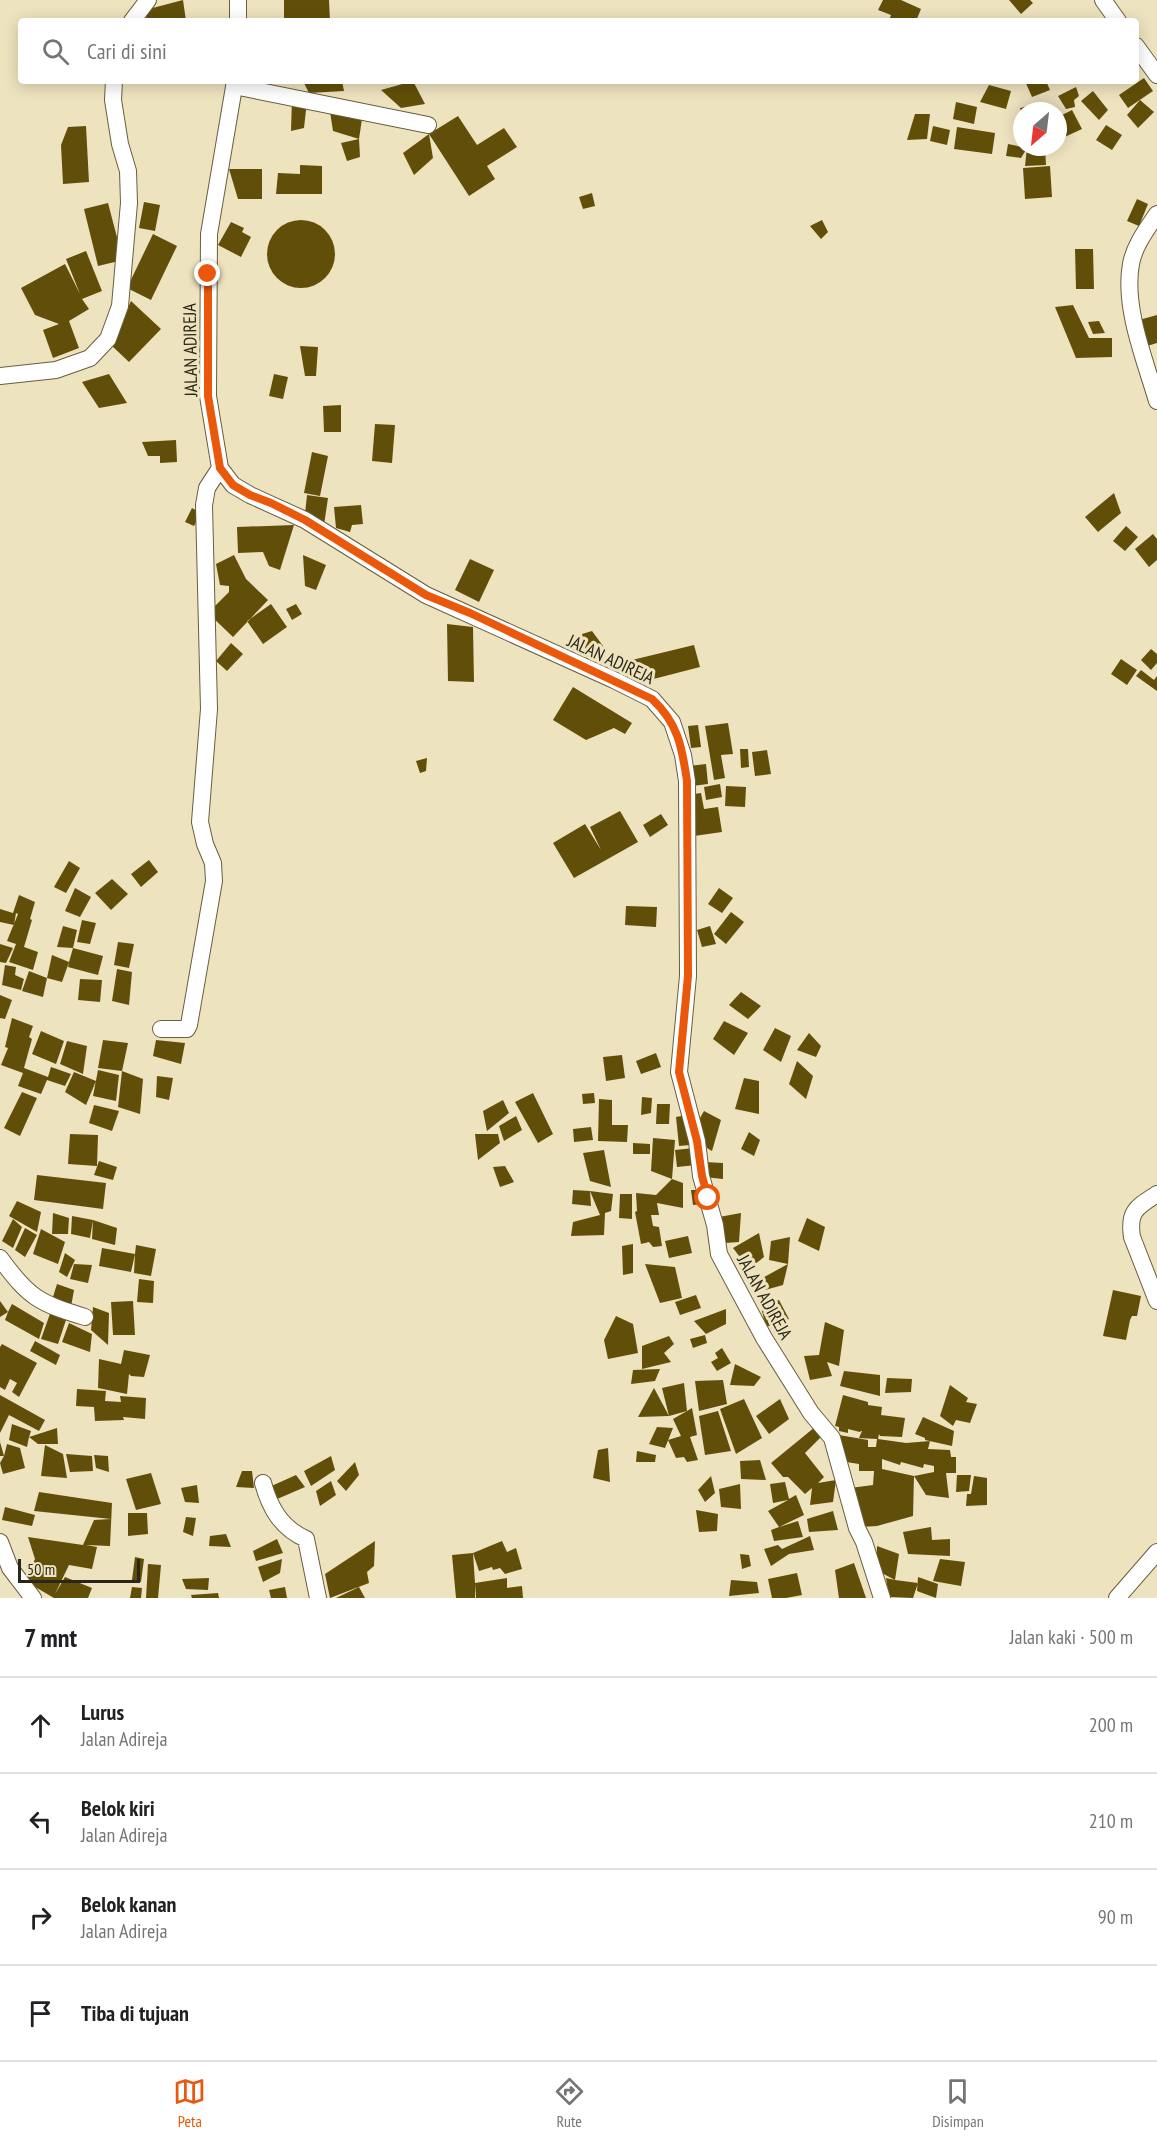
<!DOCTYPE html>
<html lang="id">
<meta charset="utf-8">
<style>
:root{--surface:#fff;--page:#f2f2f2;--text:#202124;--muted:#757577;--line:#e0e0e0;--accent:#ea580c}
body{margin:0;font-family:"PT Sans Narrow",sans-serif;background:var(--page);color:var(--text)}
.compass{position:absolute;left:1013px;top:102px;width:54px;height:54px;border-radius:50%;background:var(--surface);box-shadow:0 3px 15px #0003;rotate:208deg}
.scale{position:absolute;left:18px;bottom:15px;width:122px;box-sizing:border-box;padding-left:6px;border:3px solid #2b2619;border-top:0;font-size:16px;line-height:21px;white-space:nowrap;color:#2b2619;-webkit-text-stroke:4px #eee3bf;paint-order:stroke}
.stop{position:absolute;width:18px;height:18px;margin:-14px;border:4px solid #ea580c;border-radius:50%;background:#fff}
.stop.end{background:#ea580c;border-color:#fff;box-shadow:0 2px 6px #0008}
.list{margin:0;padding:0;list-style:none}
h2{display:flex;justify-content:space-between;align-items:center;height:78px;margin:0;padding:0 24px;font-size:26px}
h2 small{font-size:20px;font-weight:400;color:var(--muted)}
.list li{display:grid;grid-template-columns:39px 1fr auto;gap:18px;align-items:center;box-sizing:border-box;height:96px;padding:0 24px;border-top:2px solid var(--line)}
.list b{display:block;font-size:22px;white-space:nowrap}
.list p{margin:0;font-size:20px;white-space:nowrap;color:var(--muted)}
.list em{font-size:20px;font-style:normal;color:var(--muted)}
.icon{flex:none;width:33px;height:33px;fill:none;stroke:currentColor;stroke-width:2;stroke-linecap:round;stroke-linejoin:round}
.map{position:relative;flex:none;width:1157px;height:1598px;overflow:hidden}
.search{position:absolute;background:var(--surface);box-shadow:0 3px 15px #0003;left:18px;right:18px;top:18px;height:66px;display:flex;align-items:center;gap:15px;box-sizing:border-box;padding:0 21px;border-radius:6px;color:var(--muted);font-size:22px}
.sheet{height:462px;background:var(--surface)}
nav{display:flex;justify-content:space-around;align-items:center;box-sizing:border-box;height:84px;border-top:2px solid var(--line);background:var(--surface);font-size:16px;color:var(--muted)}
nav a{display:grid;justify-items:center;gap:3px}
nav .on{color:var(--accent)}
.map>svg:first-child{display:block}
.building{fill:#614f09;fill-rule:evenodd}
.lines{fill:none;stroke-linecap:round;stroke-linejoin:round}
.minor-casing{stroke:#685e3f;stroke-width:18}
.minor{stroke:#fff;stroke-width:16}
.route{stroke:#ea580c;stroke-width:8}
.labels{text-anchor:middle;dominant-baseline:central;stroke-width:6;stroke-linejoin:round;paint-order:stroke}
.street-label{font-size:18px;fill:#2b2619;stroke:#eee3bf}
</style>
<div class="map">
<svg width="1157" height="1598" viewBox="0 0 1157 1598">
<rect width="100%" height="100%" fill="#eee3bf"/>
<path class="building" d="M183,0L186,21H147L145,10Z
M284,0H329L330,21H284Z
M883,0H901L921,9L916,21H889L891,15L878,10Z
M1009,0H1030L1033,3L1021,14Z
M1144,78L1153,91L1128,108L1119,95Z
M303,81H342L344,91L309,93Z
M413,81L425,104L401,108L381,90Z
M1025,81H1046L1050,90L1032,97Z
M989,85L1011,91L1006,109L980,102Z
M1076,87L1079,96L1074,100L1075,107L1066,109L1058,96Z
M1093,91L1108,110L1099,120L1081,101Z
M292,98L307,101L304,128L291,131Z
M1140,100L1154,112L1138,128L1127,115Z
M956,102L977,107L974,124L953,119Z
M1038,104L1040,111H1021L1020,108Z
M329,105L363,112L359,139L333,131Z
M1072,110L1082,129L1058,140V117Z
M915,114H930L927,139L907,140Z
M458,116L477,145L504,128L517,147L487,166L495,179L469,196L429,134L433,158L414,175L403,153L429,134Z
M1106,125L1122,135L1112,150L1096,140Z
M86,126L89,182L63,184L61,145L68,127Z
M933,126L950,130L947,145L930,141Z
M957,127L995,133L992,154L954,149Z
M359,139L360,157L347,161L341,143Z
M1008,144L1027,148H1045L1046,165L1025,166L1027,148L1021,158L1006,156Z
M300,165L322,166V194H276L278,173L300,174Z
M1050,166L1052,197L1025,199L1023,168Z
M229,169H262V199H238Z
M592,193L595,206L583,209L579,197Z
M1137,199L1148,204L1139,226L1127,221Z
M144,202L160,205L155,231L139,228Z
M108,203L123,260L98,266L84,209Z
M267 254a34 34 0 1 1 68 0a34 34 0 1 1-68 0Z
M822,220L828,232L821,239L810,226Z
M231,222L244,228L242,232L251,237L241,257L218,245Z
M153,234L177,246L151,300L127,288Z
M1075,249H1093L1094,289H1076Z
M86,251L102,291L82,299L89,309L69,321L79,348L53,358L43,330L59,324L35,315L21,288L65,264L80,294L66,259Z
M131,301L161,329L129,362L111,345Z
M1073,305L1089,338H1112V357L1076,358L1055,307Z
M1157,315V343L1147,346L1139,320Z
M1099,321L1105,333L1093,334L1088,322Z
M300,346L318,347L316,376H305Z
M109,374L127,403L99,408L82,382Z
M274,374L288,377L283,399L269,396Z
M341,405V432H324L323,406Z
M375,424L395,425L392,463L372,461Z
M176,440L177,462L160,463V456H148L142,442Z
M312,452L328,456L320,496L304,493Z
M1114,493L1121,513L1098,532L1085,517Z
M307,495L328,498L324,525L305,514Z
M361,505L363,524L352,525L350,532L336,528L334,507Z
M192,508L201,513L194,526L185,522Z
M294,525L280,570L269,566L263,552L238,553L237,527Z
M1126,526L1138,537L1125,551L1113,541Z
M1153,534L1157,539V560L1149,567L1135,549Z
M234,555L246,579L268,600L233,637L208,613L229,592V586L220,585L216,564Z
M303,555L326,565L316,590L305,586Z
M470,559L494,570L479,602L455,590Z
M271,604L287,627L263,644L247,621Z
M296,604L302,614L292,620L286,609Z
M447,624L473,627L474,682L448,681Z
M592,631L606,650L598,655L586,652L582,634Z
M231,643L243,654L227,671L216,661Z
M694,645L700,667L638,683L632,660Z
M1151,649L1157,654V663L1151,670L1141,660Z
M1121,659L1137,670L1127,685L1111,674Z
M1141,670L1154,680L1157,676V691L1136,676Z
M573,687L632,723L625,734L614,728L586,740L553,720Z
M728,723L733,754L721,755L725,778L714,780L705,726Z
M698,725L701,747L691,748L688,726Z
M740,749H748L749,767L741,768Z
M767,750L771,774L755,776L752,752Z
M427,758L426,771L420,773L416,761Z
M706,764L708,784L692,786L689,766Z
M720,784L722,797L706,800L704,787Z
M726,786L746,787L745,807L725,806Z
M701,793L704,809L718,807L722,832L694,836L687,795Z
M620,811L638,842L574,878L553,843L585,824L601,850L590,827Z
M661,814L668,825L650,837L643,825Z
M149,860L158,872L141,887L131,874Z
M69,861L80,868L66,893L54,887Z
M112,879L128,894L111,910L95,893Z
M75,888L91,897L80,917L65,911Z
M719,888L733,898L722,913L708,904Z
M19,895L35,902L30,919L32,920L24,947L38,952L33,970L9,962L16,944L7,941L13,926L14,925V924L18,914L16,913L14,925L0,922V909L13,913Z
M626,906L657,907L656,927L625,925Z
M731,912L744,922L726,944L714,934Z
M82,920L96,923L90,944L77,942Z
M63,926L77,930L73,948L103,956L98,975L68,967L69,962L62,982L47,978L52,955L69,962L73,948L57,947Z
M710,926L716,944L702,947L697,930Z
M118,942L134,944L129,968L114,965Z
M0,944L13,948L6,963L0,962Z
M5,965L16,967L15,975L24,979L21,990L2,985Z
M117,969L132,972L129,1005L112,1001Z
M29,971L47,978L43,997L22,991Z
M80,979L102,980L100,1002L78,1000Z
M741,992L761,1006L748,1019L729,1005Z
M0,995L12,1000L5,1019L0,1018Z
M12,1018L33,1026L29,1037L32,1039L24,1068L48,1077L51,1067L71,1074L65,1086L47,1080L41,1094L18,1086L23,1073L1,1065L8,1048L5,1047Z
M724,1021L748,1033L734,1055L713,1039Z
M775,1028L791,1036L781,1062L763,1050Z
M41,1031L64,1041L56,1064L32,1054Z
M809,1033L821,1046L816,1057L797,1050Z
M103,1040L128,1043L122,1071L98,1068Z
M156,1040L185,1043L181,1064L153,1056Z
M67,1041L87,1046L83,1074L60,1064Z
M656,1053L661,1067L641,1074L636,1061Z
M622,1055L625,1078L606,1081L603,1057Z
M797,1061L813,1076L806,1099L789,1084Z
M98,1070L119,1075L116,1101L93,1096Z
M122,1071L143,1079L140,1114L118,1107Z
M74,1072L96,1081L86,1105L65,1092Z
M157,1076L173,1078L169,1100L156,1097Z
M744,1078L759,1081V1114L735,1109Z
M22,1092L37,1098L20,1136L4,1128Z
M533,1093L553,1134L538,1143L515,1102Z
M594,1093L595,1103L583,1104L582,1094Z
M642,1097L652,1098L651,1113L641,1115Z
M599,1099L612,1100V1125H628L627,1142L598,1141Z
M503,1100L509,1113L487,1131L483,1111Z
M657,1104H670L669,1124H656Z
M94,1105L119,1111L112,1131L89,1123Z
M704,1111L721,1120L712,1151L707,1148L696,1125Z
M687,1115L690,1145L679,1146L676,1117Z
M516,1116L522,1130L504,1141L499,1126Z
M591,1127L593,1140L574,1142L573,1129Z
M749,1132L760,1140L754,1156L741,1149Z
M70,1134L98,1135L97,1166L68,1164Z
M475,1134H498L500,1143L478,1160Z
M653,1138L675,1140L672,1179L651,1171Z
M633,1143L650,1144V1154H633Z
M694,1148L696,1165L677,1167L675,1150Z
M604,1150L611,1187L590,1181L583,1153Z
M99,1161L117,1167L113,1180L94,1175Z
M704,1162L723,1163V1179L704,1177Z
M505,1166L514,1182L500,1187L493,1167Z
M37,1175L106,1183L103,1209L34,1200Z
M672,1179L683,1183V1208L657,1203L659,1215H651L653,1226L659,1227L662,1246L653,1247L649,1242L641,1244L635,1212L637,1211L636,1193L656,1195Z
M573,1190L590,1191L613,1194L611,1211L605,1213L604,1235L571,1236L573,1222L600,1215L590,1191L591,1206L572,1204Z
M691,1190H701L702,1204L693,1205Z
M620,1194H632V1219L619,1218Z
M17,1201L41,1212L37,1232L9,1216Z
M53,1213L69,1218L68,1234H52Z
M741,1213L739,1242L725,1243L719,1217Z
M72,1216L93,1220L117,1228L115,1245L92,1239L93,1220L90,1238L71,1234Z
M807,1218L825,1227L819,1251L798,1241Z
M13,1219L22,1227L13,1248L2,1241Z
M25,1228L37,1235L25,1257L15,1250Z
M41,1229L65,1242L58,1264L33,1254Z
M759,1233L764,1257L749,1269L733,1248Z
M688,1236L692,1253L669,1258L665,1241Z
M790,1237L788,1264L769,1260L771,1241Z
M633,1244V1273L623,1275L622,1246Z
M136,1245L156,1249L151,1276L134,1273L135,1254L131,1272L99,1266L102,1248L135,1254Z
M65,1253L75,1260L67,1277L59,1272Z
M74,1264L92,1265L88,1283L70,1279Z
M645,1264L675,1267L682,1298L660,1303Z
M788,1264L783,1285L765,1290L755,1282Z
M139,1279L154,1281L153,1303L137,1302Z
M57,1284L74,1290L71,1307L52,1300Z
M1113,1290L1141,1296L1137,1316H1132L1130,1320L1126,1340L1103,1336Z
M696,1295L701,1308L680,1315L675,1302Z
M779,1300L789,1319L766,1327L760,1303Z
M0,1301L8,1312L12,1304L44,1323L39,1339L5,1320L8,1312L0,1317Z
M133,1301L135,1335H113L111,1302Z
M93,1307L109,1313L108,1345L91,1330Z
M726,1309V1324L706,1334L694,1321Z
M51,1311L67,1317L58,1344L41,1339Z
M616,1316L633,1324L638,1353L608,1359L604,1340Z
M825,1322L844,1330L839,1366L827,1362L832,1376L810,1380L804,1356L819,1355Z
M69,1323L92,1334L90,1352L62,1342Z
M705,1335L707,1343L693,1348L690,1339Z
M669,1336L674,1344L664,1353L671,1362L642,1369V1346Z
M35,1341L60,1355L56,1365L30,1351Z
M2,1344L37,1363L19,1397L12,1392L17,1383L10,1379L5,1390L0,1387V1347Z
M722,1348L731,1363L717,1371L711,1362L718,1358L715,1353Z
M124,1350L150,1355L144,1377L131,1376L129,1374L127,1394L98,1388L99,1359L121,1364Z
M735,1364L761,1377L754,1386L730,1385Z
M660,1369L655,1381L631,1384L633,1370Z
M844,1371L880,1375V1396L840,1386Z
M887,1378L912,1379L911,1392L885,1393Z
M723,1380L727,1404L699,1411L695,1381Z
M684,1383L687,1411L692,1408L697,1435L690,1437L698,1460L687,1462L684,1457L676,1458L668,1440L681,1436L673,1419L687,1411L669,1416L638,1417L654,1388L669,1416L662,1388Z
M950,1385L968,1398L966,1402L977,1404L970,1423L956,1420L953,1426L940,1416Z
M77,1389L106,1391L105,1401L121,1402L120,1396L146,1398L145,1419L123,1417L124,1420L95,1421L94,1407L76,1406Z
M0,1395L45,1420L39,1431L9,1415L0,1433Z
M843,1395L868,1402V1405L882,1407L881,1415L905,1418L902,1437L880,1436L879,1434L878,1439L906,1443L930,1441L928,1449L950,1450L951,1457H956V1473H946L949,1498L926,1495L914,1476L913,1516L877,1526L860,1527L850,1488L873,1485L874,1471H859V1464L846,1462L839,1435L868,1440V1447H876L877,1439L859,1438L862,1431H861L860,1432L848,1429V1433L839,1431V1427L835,1426ZM882,1459L900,1465L901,1462L923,1468L924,1464L934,1466V1472L914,1476L882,1469Z
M744,1399L762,1438L736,1454L720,1409Z
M780,1399L789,1419L769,1434L756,1416Z
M718,1411L731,1451L705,1455L699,1416Z
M923,1417L954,1431L952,1446L925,1440V1438L915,1434Z
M12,1424L31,1431L29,1437L57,1428L58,1444H38L29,1437L27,1447L9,1440Z
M657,1427L673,1428L665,1448L649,1444Z
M815,1427L824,1434L805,1453L824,1477L818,1483L836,1480L833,1502L810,1505L812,1488L805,1494L788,1477H783L771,1463Z
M0,1442L4,1456L7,1444L20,1448L25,1468L3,1474L0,1463L4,1456H0Z
M45,1445L63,1454L67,1478L41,1476Z
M608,1448L610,1482L593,1478L598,1450Z
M637,1451L656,1455L655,1462H636Z
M66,1454L92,1456L93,1471L70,1472Z
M94,1455L108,1456L109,1472L96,1468Z
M331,1456L335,1470L311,1486L304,1471Z
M760,1460L766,1480L741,1479L740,1461Z
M355,1462L359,1475L346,1491L337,1481Z
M242,1471H252L254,1488L236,1487Z
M151,1473L161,1504L136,1510L126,1479Z
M296,1475L305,1487L268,1503L267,1488Z
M957,1475H971L969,1491L956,1492Z
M711,1476L715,1493L705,1502L698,1490Z
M974,1476L987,1478V1505L966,1506L967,1494H971Z
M331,1481L336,1495L320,1506L316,1491Z
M785,1482L789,1499L796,1495L804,1515L779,1527L798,1521L803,1537L774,1541L771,1530L779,1527L768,1511L788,1500L773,1503L770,1484Z
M740,1484L741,1509L721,1507L719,1489Z
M197,1485L199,1503L185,1502L181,1488Z
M39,1492L112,1503L110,1546L86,1545L97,1547L92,1569L69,1565L55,1594L65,1577L92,1588L88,1598H54L25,1581L35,1559L28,1537L83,1545L94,1520L111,1519L34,1511Z
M5,1507L35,1515L32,1526L2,1520Z
M696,1510L718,1514L717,1531L699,1532Z
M833,1511L838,1530L809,1532L807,1519Z
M128,1513H147L148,1534L128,1536Z
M186,1517L196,1518L193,1536L183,1532Z
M931,1527L932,1540L950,1539V1556L908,1554L903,1532Z
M226,1534L231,1547L209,1546L210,1536Z
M810,1536L814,1550L789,1554L771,1566L764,1549L778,1545L782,1549Z
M277,1539L283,1553L256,1561L253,1551Z
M375,1541L374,1566L367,1572L369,1583L330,1598L325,1574Z
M502,1541L507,1552L516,1548L522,1569L505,1574L500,1568L493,1570L492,1567L479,1571L473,1553L475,1583L507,1578V1588L522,1586L523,1598H476L475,1583V1598H456L452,1555L473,1553Z
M877,1546L899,1554L895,1580L918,1583L913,1598L889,1597L886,1578L895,1580L876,1570Z
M740,1554L749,1555L751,1566L742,1569Z
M135,1557L144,1559L141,1582L132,1580Z
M282,1559L280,1573L263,1582L258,1567Z
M940,1559L965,1562L961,1586L933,1581Z
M854,1563L866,1598H839L835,1570Z
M148,1564L161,1565L158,1598H146Z
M797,1573L802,1595L786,1598H772L768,1579Z
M918,1577L938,1584L936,1598L917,1591Z
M209,1578L208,1590L186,1589L182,1579Z
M731,1580L757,1582L759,1593L729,1596Z
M132,1587L142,1588L141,1598H130Z
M285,1587L287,1598H271L269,1590Z
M359,1587L365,1598H336Z
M218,1593L219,1598H192L191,1595Z"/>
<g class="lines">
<g class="minor-casing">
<path id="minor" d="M238,0V21
M1103,0L1118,21
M132,21L148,0
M1136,46L1157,75
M235,81L209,234L208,396L220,468L233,485L250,495L305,520L426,595L614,680L652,699L672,722L683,755L687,781L688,976L679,1072L697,1141L701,1176L715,1225L719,1254L764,1338L811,1413L832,1438L857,1528L864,1542L882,1598
M234,86L428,125
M1157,214C1147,229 1134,246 1131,264C1123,307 1145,360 1157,401
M0,376L56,370L90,358L108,339L120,306L129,203L128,171L120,144L113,100L114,81
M161,1029H187L189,1025L214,881L213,863L205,844L200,822L209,709L204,505L207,488L220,468
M1157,1194C1137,1207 1128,1211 1132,1237L1157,1301
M0,1258C29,1298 39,1303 85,1317
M263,1483C270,1508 281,1528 306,1539L318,1598
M0,1542L10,1568L33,1598
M1117,1598L1157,1552"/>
</g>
<use href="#minor" class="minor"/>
</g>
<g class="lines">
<path class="route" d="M208,274V396L220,468L233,485L250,495L271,503L305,520L426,595L470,613L652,699C678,723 682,747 687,781L688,976L679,1072L697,1141L702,1176L708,1198"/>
</g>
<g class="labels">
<g class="street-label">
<text transform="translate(190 350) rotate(-91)">JALAN ADIREJA</text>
<text transform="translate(611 659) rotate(25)">JALAN ADIREJA</text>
<text transform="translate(765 1297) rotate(61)">JALAN ADIREJA</text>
</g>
</g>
</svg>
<svg class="compass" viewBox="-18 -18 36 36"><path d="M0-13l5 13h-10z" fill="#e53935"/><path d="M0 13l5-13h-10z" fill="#757577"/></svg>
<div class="scale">50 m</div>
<div class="stop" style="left:708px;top:1198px"></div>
<div class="stop end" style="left:208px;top:274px"></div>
<div class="search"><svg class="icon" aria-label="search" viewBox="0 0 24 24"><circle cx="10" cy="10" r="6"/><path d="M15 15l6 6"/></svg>Cari di sini</div>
</div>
<section class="sheet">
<h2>7 mnt<small>Jalan kaki · 500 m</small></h2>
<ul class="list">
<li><svg class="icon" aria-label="ahead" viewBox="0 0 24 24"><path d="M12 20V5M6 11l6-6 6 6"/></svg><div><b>Lurus</b><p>Jalan Adireja</p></div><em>200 m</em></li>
<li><svg class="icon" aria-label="left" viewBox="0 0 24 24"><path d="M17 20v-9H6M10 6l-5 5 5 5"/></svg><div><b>Belok kiri</b><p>Jalan Adireja</p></div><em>210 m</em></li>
<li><svg class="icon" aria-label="right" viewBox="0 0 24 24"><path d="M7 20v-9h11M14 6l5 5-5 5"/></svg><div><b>Belok kanan</b><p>Jalan Adireja</p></div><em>90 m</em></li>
<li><svg class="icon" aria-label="arrive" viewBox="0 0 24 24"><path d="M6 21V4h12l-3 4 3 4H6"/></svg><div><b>Tiba di tujuan</b></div></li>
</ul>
</section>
<nav>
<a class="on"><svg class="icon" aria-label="map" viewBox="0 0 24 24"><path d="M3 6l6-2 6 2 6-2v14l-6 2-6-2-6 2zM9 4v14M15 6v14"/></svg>Peta</a>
<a><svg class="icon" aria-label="directions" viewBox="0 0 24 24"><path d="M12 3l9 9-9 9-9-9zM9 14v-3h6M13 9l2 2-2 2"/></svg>Rute</a>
<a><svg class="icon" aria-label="saved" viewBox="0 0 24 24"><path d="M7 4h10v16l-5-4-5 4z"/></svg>Disimpan</a>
</nav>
